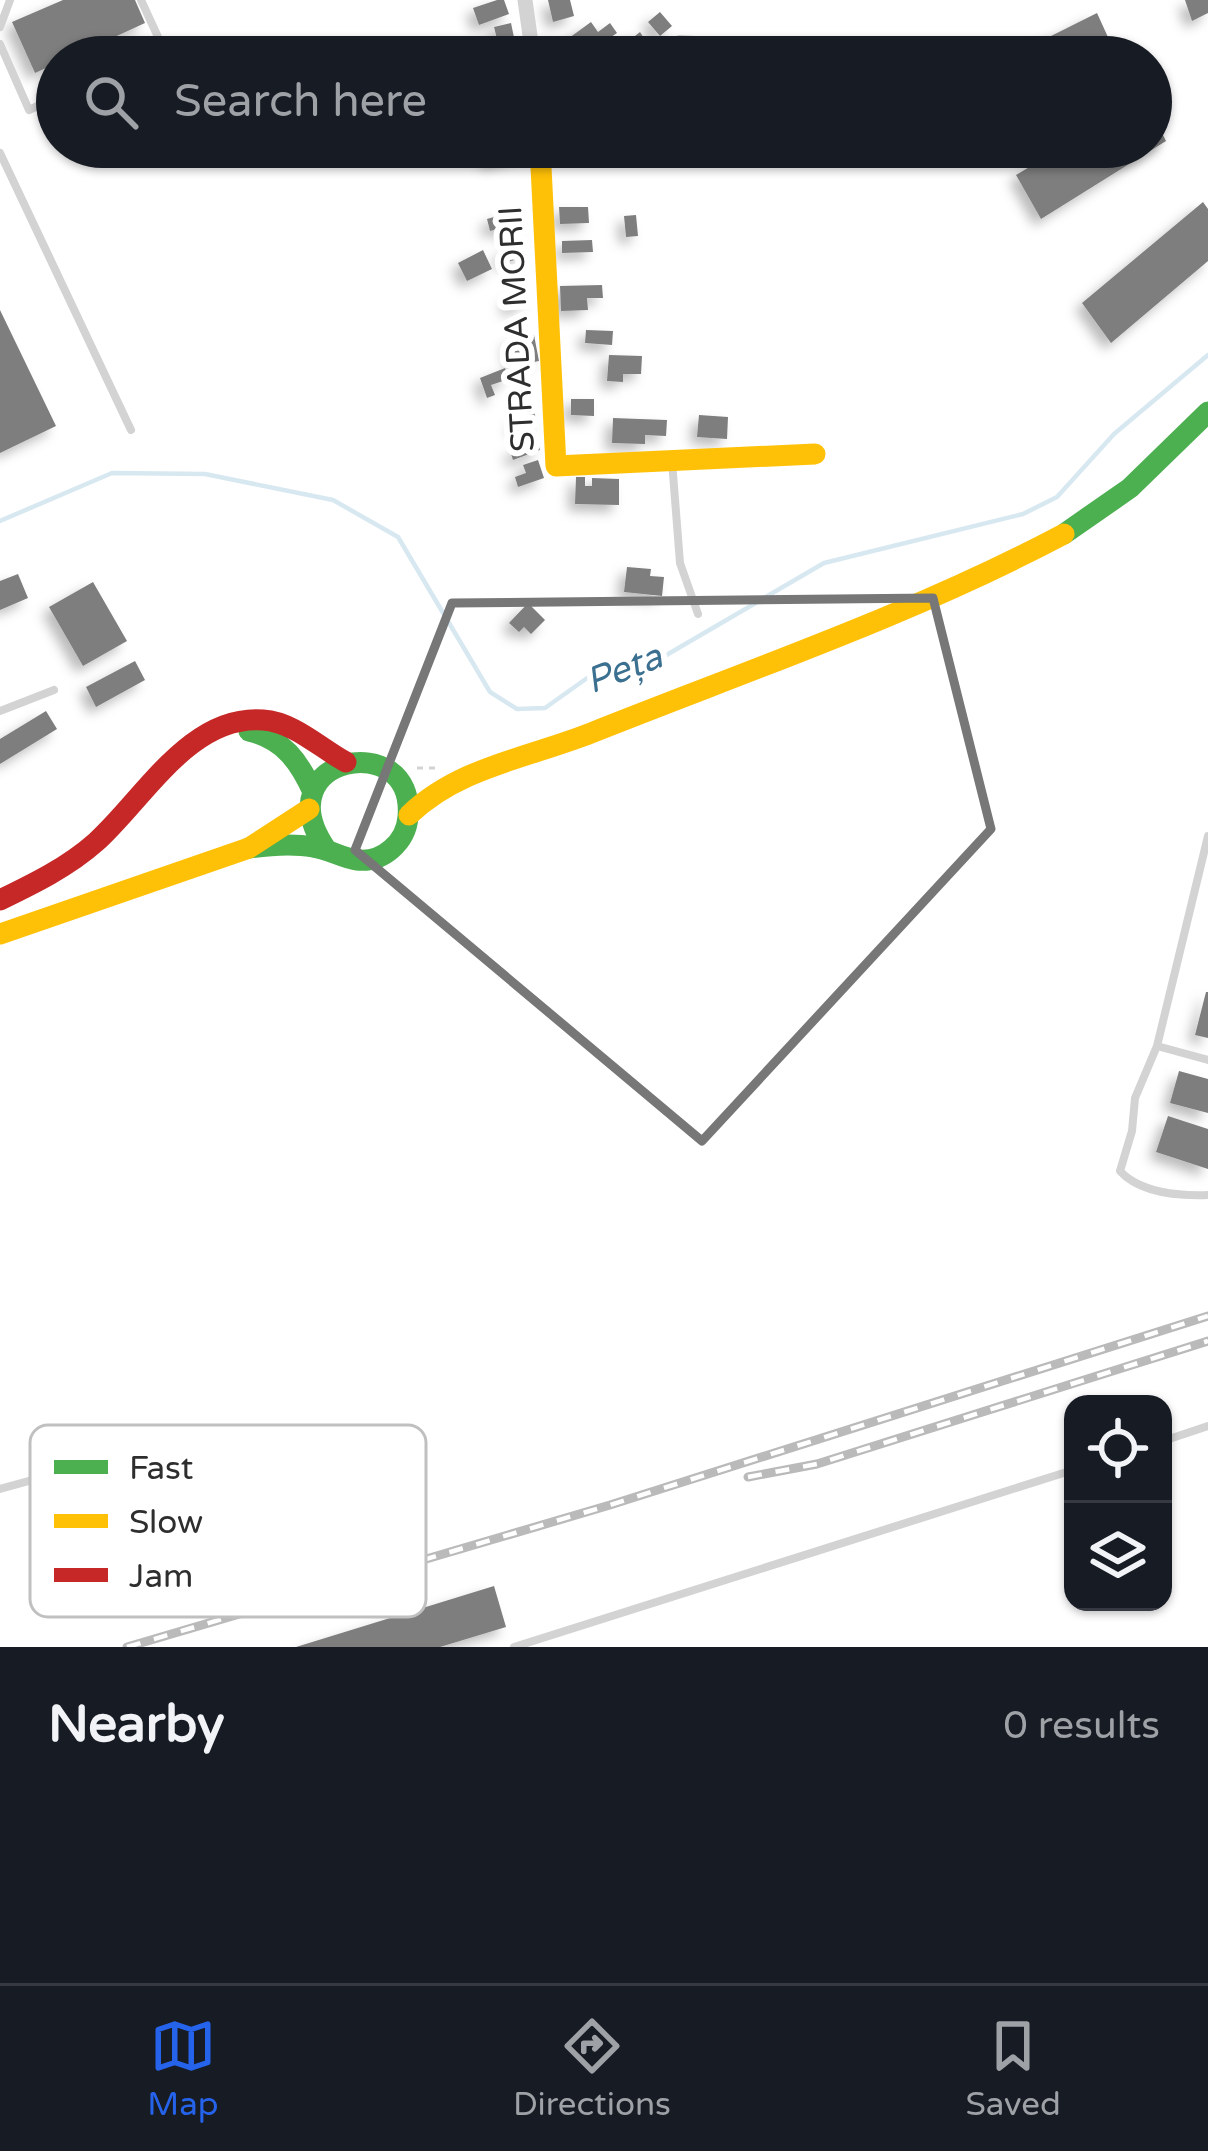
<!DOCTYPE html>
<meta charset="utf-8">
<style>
:root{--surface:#171b24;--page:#242831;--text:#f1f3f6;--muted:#9ea1a6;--line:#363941;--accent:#2563eb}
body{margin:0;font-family:"Varela Round",sans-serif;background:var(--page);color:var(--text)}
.controls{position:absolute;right:36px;bottom:36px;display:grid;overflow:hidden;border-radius:24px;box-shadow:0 3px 9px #0004}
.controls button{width:108px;height:108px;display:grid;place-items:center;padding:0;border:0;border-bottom:3px solid var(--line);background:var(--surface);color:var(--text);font:60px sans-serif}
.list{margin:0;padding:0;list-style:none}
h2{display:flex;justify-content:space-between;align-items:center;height:156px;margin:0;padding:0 48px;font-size:51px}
h2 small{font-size:39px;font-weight:400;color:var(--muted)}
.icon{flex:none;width:66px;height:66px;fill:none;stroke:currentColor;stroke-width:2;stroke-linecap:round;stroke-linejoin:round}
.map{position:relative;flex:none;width:1208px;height:1647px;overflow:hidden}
.search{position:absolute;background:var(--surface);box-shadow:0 3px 9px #0004;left:36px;right:36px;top:36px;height:132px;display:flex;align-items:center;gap:30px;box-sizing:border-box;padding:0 42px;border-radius:66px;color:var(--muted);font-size:45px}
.sheet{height:336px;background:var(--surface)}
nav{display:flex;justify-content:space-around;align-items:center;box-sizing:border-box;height:168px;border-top:3px solid var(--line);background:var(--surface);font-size:33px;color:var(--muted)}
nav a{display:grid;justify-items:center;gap:6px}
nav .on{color:var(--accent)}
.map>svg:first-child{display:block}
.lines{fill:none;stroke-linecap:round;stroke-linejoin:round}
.stream{stroke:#d8e8f1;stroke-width:4.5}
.building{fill:#7e7e7e;filter:url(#shadow)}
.path{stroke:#d3d3d3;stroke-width:3;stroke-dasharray:6 6;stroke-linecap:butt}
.lane{stroke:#d3d3d3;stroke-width:8}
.street{stroke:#d3d3d3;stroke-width:15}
.fast{stroke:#4caf50;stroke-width:21}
.slow{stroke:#ffc107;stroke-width:21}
.jam{stroke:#c62828;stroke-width:21}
.rail-casing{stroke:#bababa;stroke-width:9}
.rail{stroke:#fff;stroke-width:4.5;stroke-dasharray:14;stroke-linecap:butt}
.marked{fill:none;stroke:#777;stroke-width:9;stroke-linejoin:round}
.labels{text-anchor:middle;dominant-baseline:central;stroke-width:12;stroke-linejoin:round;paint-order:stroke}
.street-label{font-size:33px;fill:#2e2e2e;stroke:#fff}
.water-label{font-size:36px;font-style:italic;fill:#3c7090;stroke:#fff}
.key{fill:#fff;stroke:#c0c0c0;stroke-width:3}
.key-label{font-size:33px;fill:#2e2e2e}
</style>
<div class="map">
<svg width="1208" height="1647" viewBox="0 0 1208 1647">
<defs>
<filter id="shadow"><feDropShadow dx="-7" dy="7" stdDeviation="6" flood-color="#0004"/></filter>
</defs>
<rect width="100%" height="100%" fill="#fff"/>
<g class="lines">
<path class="stream" d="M0,521L112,473L205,474L333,500L398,537L490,692L517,709L545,708L590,676L663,657L824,563L1023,514L1057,497L1114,434L1208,355"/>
</g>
<path class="building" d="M63,0H135L145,23L71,57H57V63L35,73L12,22Z
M497,0H504L509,14L479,25L473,8Z
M548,0H570L574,16L553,22Z
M1185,0H1208V13L1192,21Z
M660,12L672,26L660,36L648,22Z
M1097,13L1117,57H1009Z
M591,22L598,32L610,23L617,33L582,57L569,38Z
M511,23L518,57H481L478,43L497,39L494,27Z
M640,32L646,41L628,55L621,47Z
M762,48L829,54V57H761Z
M1151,111L1166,141L1041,219L1016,175L1063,147H1151Z
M516,147L518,154L490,163L485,149Z
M1203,202L1208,209V261L1111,343L1082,303Z
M559,207H588L589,223L560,224Z
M518,210L525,234L509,239L505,227L490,231L487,219Z
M636,215L638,236L626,237L624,216Z
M592,240L593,252L562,253V241Z
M521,248L523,258L502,263L499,252Z
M483,250L492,269L467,281L458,263Z
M602,285L603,298H587L588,310L561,311L560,286Z
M523,288L529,299L511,310L505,300Z
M0,310L56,426L0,453Z
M586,330L613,331L612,345L585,343Z
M534,335L539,361L513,366L508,340Z
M609,355L642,356L641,374H623V382L607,381Z
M505,368L509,379L491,385L495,395L487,398L480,378Z
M571,399H594V416L571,415Z
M532,406L538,424L516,430L513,421L526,417L523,409Z
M699,415L728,417L727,439L697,437Z
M613,418L667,420L666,436L645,435V444L612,443Z
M535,434L540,450L513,460L510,451L524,446L522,439Z
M538,460L544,478L518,487L515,477L526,473L523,465Z
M576,477H585V486H592V478L619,479V505L575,504Z
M627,567L651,569L650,576L664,577L662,596L624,592Z
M18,574L28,598L0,610V581Z
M93,582L127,641L83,666L49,607Z
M528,603L545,620L531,634L524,627L519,632L509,623Z
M135,661L145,680L96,707L86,687Z
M46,711L57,729L0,764V739Z
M1206,992H1208V1038L1195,1035Z
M1179,1071L1208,1079V1113L1170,1103Z
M1168,1116L1208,1129V1169L1156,1152Z
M494,1586L506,1627L440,1647H296Z"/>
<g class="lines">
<path class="path" d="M417,768H438"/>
<path class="lane" d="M141,0L164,50L149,57
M0,27L10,0
M0,44L29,110L57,97
M646,57L679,39L839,49
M0,153L131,430
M672,461L680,563L698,614
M0,711L54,690
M1208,836L1157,1046L1208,1060
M1157,1046L1135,1098L1132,1131L1120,1171C1140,1193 1180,1196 1208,1195
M1163,1441L1208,1426
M0,1489L160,1445L175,1498L336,1447L368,1552L196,1604L165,1502L175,1498
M514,1647L1073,1470"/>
<path class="street" d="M525,0L533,57"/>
<path class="fast" d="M1064,534L1130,488L1208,412
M249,731C283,739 299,761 313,792
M249,848C270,845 292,843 313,847C329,849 342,858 357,860C383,863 406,842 408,817C416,727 262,756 326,849"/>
<path class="slow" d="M540,147L556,466L815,454
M409,815C459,767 528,758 591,733C749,670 913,614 1064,534
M0,934L249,848L309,809"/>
<path class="jam" d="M0,900C33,884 68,867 96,842C143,800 190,714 263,720C294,722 320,748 346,762"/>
<g class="rail-casing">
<path id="rail" d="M748,1477L817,1464L1208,1341
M127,1647L610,1505L1208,1316"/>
</g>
<use href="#rail" class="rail"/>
</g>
<path class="marked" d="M933,598L991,829L702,1141L355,850L452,603Z"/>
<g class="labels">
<g class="street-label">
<text transform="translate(517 329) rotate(-93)">STRADA MORII</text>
</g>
<g class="water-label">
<text transform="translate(624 669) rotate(-21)">Peța</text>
</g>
</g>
<rect x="30" y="1425" width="396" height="192" rx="18" class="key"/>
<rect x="54" y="1460" width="54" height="14" fill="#4caf50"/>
<rect x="54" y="1514" width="54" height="14" fill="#ffc107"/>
<rect x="54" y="1568" width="54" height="14" fill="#c62828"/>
<g class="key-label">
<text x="129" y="1479">Fast</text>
<text x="129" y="1533">Slow</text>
<text x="129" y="1587">Jam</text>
</g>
</svg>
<div class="controls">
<button><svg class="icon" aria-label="locate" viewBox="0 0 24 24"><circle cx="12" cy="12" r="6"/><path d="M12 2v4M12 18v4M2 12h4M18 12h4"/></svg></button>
<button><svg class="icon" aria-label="layers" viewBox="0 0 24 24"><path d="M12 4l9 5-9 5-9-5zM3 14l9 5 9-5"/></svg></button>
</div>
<div class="search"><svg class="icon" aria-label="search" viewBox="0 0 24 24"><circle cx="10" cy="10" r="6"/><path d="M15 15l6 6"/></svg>Search here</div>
</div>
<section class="sheet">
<h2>Nearby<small>0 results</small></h2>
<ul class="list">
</ul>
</section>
<nav>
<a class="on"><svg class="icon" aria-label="map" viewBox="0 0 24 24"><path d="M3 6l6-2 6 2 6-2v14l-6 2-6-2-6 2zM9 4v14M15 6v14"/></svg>Map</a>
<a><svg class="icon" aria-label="directions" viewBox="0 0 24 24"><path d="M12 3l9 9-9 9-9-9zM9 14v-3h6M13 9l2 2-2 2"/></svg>Directions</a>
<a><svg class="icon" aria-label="saved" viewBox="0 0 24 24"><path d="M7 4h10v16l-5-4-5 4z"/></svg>Saved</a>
</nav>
